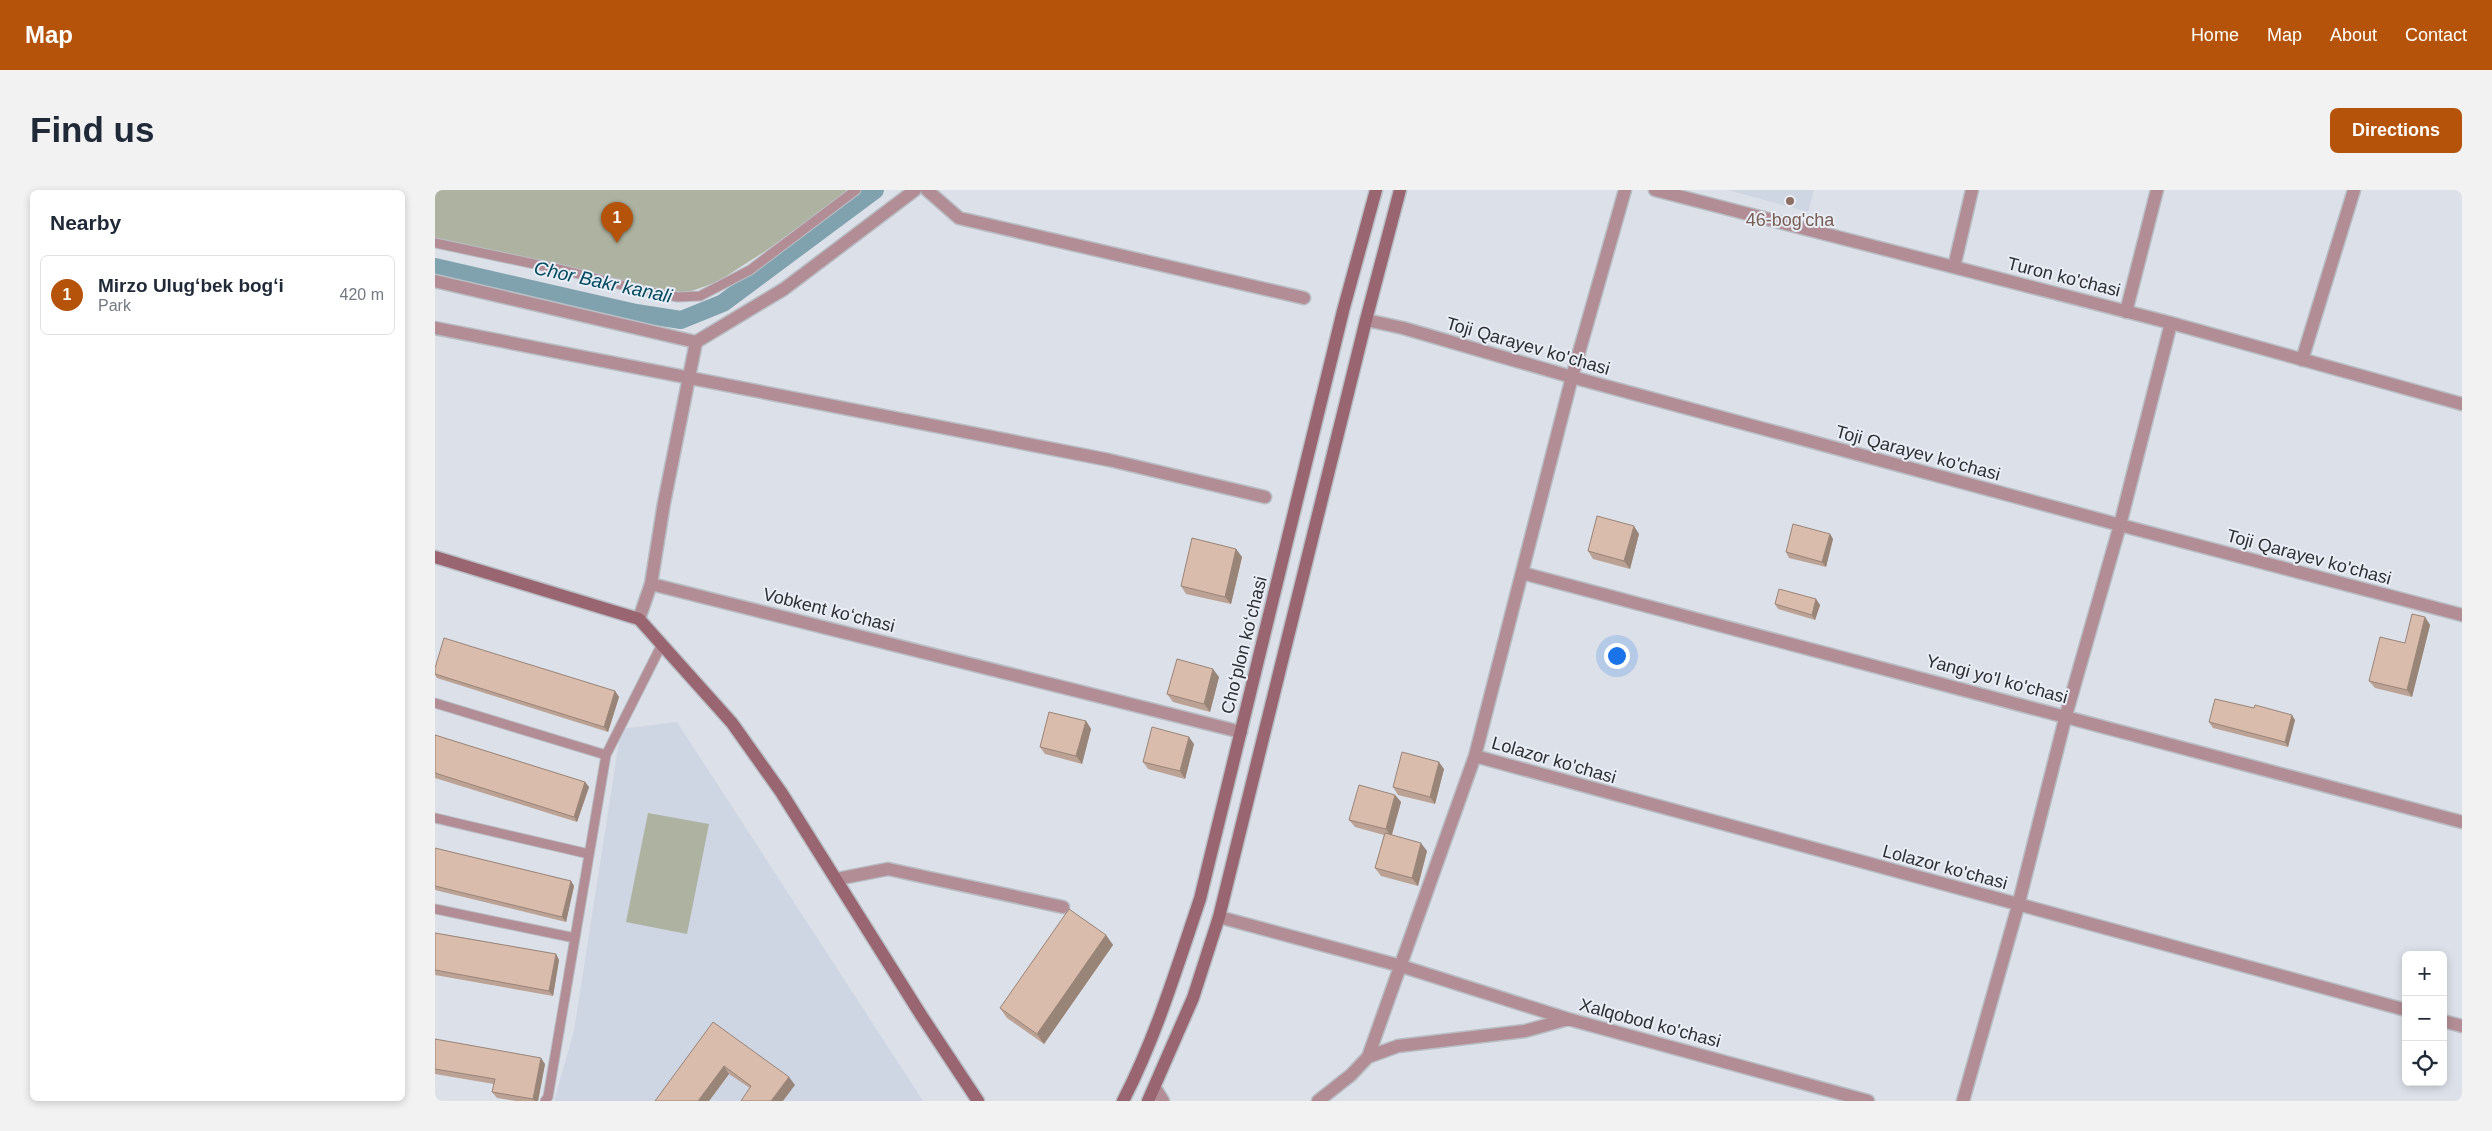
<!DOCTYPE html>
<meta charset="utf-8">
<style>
:root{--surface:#fff;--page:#f2f2f3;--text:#1f2937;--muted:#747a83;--line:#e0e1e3;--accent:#b45309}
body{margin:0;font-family:Helvetica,sans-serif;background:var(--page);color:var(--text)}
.controls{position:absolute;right:15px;bottom:15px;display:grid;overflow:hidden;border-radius:8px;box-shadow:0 2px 8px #0003}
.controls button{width:45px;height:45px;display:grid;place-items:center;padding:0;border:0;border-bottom:1px solid var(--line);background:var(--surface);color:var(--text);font:25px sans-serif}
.you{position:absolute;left:1181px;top:465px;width:18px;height:18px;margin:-12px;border:4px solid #fff;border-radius:50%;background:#1a73e8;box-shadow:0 0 0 8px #1a73e833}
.badge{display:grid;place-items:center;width:32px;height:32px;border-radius:50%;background:var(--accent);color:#fff;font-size:16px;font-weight:700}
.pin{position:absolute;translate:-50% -41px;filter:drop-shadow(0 1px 2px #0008)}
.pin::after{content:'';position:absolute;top:26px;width:18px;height:15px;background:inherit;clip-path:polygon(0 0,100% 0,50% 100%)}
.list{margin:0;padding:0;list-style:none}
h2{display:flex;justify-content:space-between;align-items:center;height:65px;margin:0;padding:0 20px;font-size:21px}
h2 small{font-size:16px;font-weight:400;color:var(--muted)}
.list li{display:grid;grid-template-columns:32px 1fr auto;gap:15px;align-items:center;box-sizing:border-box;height:80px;margin:0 10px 10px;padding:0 10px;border:1px solid var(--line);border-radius:8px}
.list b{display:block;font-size:19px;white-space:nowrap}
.list p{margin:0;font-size:16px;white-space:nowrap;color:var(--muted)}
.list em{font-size:16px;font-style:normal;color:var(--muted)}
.icon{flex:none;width:28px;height:28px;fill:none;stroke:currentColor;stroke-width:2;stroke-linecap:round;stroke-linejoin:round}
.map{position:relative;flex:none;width:2027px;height:911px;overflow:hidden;border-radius:8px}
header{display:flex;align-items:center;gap:30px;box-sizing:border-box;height:70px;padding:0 25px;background:var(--accent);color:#fff}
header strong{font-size:24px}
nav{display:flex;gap:28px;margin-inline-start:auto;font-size:18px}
.intro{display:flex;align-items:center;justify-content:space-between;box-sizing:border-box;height:120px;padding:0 30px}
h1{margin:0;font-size:35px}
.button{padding:12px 22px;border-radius:8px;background:var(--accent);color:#fff;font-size:18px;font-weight:700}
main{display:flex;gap:30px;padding:0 30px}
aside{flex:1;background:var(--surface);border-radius:8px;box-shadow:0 2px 8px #0003}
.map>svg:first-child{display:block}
.built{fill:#ced5e3}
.green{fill:#aeb3a1}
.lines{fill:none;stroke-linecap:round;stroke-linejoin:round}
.canal{stroke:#80a2af;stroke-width:18}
.lane-casing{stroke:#b9bdc4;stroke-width:11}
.street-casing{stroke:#b9bdc4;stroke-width:15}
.secondary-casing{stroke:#b9bdc4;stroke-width:15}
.lane{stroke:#b28d95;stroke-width:9}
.street{stroke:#b28d95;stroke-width:12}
.secondary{stroke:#996571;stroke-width:12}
.wall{fill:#bba294}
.shaded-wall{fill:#998478}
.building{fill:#dabcac;stroke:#998478}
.education-dot{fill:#8d6e63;stroke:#e9edf6;stroke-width:2}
.labels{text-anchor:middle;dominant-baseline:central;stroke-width:4;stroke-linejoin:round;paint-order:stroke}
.education-label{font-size:18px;fill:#785e54;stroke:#e9edf6}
.street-label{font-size:18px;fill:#2e3033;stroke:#e9edf6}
.water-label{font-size:19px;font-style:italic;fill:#004a5e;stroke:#e9edf6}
</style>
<header>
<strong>Map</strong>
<nav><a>Home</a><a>Map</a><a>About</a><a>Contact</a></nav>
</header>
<div class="intro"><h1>Find us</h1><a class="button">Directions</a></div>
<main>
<aside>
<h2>Nearby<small></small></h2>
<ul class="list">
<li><span class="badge">1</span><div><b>Mirzo Ulugʻbek bogʻi</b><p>Park</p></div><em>420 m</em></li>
</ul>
</aside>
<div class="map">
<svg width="2027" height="911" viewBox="0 0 2027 911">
<rect width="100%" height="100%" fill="#dce0e8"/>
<path class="built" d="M1293,0H1379L1373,22Z
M242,532L488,911H119L139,841L186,539Z"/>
<path class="green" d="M0,0H414L332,60L282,92L251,103L213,97L0,48Z
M213,623L274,634L252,744L191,732Z"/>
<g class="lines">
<path class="canal" d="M0,77L201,123L246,130L288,113L440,0"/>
<g class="lane-casing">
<path id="lane" d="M0,53L128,80L210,101L243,107L265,106L315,80L421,0
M0,513L171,565
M0,628L154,664
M0,719L140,748
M110,911L113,907L171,565L227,454"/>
</g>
<g class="street-casing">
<path id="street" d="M492,0L524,28L869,108
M1220,0L1736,133L2027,214
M1519,77L1537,0
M0,91L261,152L349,99L480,0
M1691,122L1722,0
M931,130L968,138L1137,187L1685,335L2027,425
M0,138L674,270L830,307
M1867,170L1919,0
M1087,383L2027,632
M216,394L806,542
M204,429L216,394L229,313L261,152
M1040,566L1971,820
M402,689L453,679L628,717
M784,727L966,776L1133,829
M2008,831L2027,836
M933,867L1040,566L1137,187L1190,0
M720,898L728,911
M883,911L916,885L933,867L963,856L1090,841L1133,829L1433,911
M1528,911L1583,716L1631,525L1685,335L1736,133"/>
</g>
<g class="secondary-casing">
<path id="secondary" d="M0,367L204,429L297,533L346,602L486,825L543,911
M688,911C721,847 742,777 765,709L908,121L941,0
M713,911L758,808L784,727L931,130L965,0"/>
</g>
<use href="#lane" class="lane"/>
<use href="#street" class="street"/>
<use href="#secondary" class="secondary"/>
</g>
<path class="wall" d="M1204,344L1195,379L1158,369L1153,361Z
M1395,344L1398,349L1391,377L1354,368L1351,362Z
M801,359L807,367L796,414L751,404L746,396Z
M1381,409L1385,415L1380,430L1343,419L1340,414Z
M1990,427L1995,435L1977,507L1940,498L1934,491L1970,453Z
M0,478L180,501L184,507L173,542L2,488L0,485Z
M784,487L775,522L738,512L732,504Z
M1819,518L1860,530L1853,557L1778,538L1774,532Z
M651,531L656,539L647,574L610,564L605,557Z
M0,545L150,592L154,597L142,632L0,588Z
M759,554L750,589L713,579L708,572Z
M1009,579L1000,614L963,605L958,597Z
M960,605L966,612L957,645L992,661L983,696L946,686L940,678L949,645L920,637L914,630Z
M0,658L136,691L139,696L131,732L0,700Z
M0,743L121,764L124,770L118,806L0,785Z
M671,745L678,755L609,854L572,828L565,818Z
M278,832L360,895L315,898L294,884L274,911Z
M0,849L110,874L103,911H81L62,908L57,902L59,894L0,884Z"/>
<path class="shaded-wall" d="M1199,336L1204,344L1195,379L1189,371Z
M1395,344L1398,349L1391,377L1387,372Z
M801,359L807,367L796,414L790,407Z
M1381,409L1385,415L1380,430L1377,425Z
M1990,427L1995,435L1977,507L1972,500Z
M778,479L784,487L775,522L769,514Z
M180,501L184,507L173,542L169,537Z
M1857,525L1860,530L1853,557L1850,552Z
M651,531L656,539L647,574L641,566Z
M754,547L759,554L750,589L745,581Z
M1004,572L1009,579L1000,614L995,607Z
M150,592L154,597L142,632L139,627Z
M960,605L966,612L956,647L951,639Z
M986,653L992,661L983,696L977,688Z
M136,691L139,696L131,732L127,727Z
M671,745L678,755L609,854L602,844Z
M121,764L124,770L118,806L114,801Z
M106,868L110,874L103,911H100L98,909Z
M289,876L294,884L274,911H263Z
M354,887L360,895L348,911H336Z"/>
<path class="building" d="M1162,326L1199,336L1189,371L1153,361Z
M1358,334L1395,344L1387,372L1351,362Z
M757,348L801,359L790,407L746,396Z
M1344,399L1381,409L1377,425L1340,414Z
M1977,424L1990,427L1972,500L1934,491L1945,447L1970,453Z
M9,448L180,501L169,537L0,484V478Z
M742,469L778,479L769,514L732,504Z
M1780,509L1819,518L1820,515L1857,525L1850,552L1774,532Z
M614,522L651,531L641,566L605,557Z
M717,537L754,547L745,581L708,572Z
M0,545L150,592L139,627L0,583Z
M967,562L1004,572L995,607L958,597Z
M924,595L960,605L951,639L914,630Z
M950,643L986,653L977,688L940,678Z
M0,658L136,691L127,727L0,696Z
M634,719L671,745L602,844L565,818Z
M0,743L121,764L114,801L0,780Z
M278,832L354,887L336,911H306L316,896L289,876L263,911H220Z
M0,849L106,868L98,909L57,902L60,889L0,879Z"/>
<circle class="education-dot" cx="1355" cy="11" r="5"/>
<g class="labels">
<g class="education-label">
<text x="1355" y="30">46-bog'cha</text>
</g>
<g class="street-label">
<text transform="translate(1629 87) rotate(14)">Turon ko'chasi</text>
<text transform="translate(1093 156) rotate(16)">Toji Qarayev ko'chasi</text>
<text transform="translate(1483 263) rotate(15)">Toji Qarayev ko'chasi</text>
<text transform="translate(1874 367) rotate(15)">Toji Qarayev ko'chasi</text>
<text transform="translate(394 420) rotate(14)">Vobkent koʻchasi</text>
<text transform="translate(809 455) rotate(-76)">Choʻplon koʻchasi</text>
<text transform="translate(1562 489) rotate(15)">Yangi yo'l ko'chasi</text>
<text transform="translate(1119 570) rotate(16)">Lolazor ko'chasi</text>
<text transform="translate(1510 677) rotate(15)">Lolazor ko'chasi</text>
<text transform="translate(1215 833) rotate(15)">Xalqobod ko'chasi</text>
</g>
<g class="water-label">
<text transform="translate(168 92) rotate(12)">Chor Bakr kanali</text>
</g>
</g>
</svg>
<div class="controls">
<button>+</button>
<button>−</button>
<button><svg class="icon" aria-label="locate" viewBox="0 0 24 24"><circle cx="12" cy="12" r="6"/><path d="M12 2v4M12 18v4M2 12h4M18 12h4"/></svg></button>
</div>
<div class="you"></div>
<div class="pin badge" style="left:182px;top:53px">1</div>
</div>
</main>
